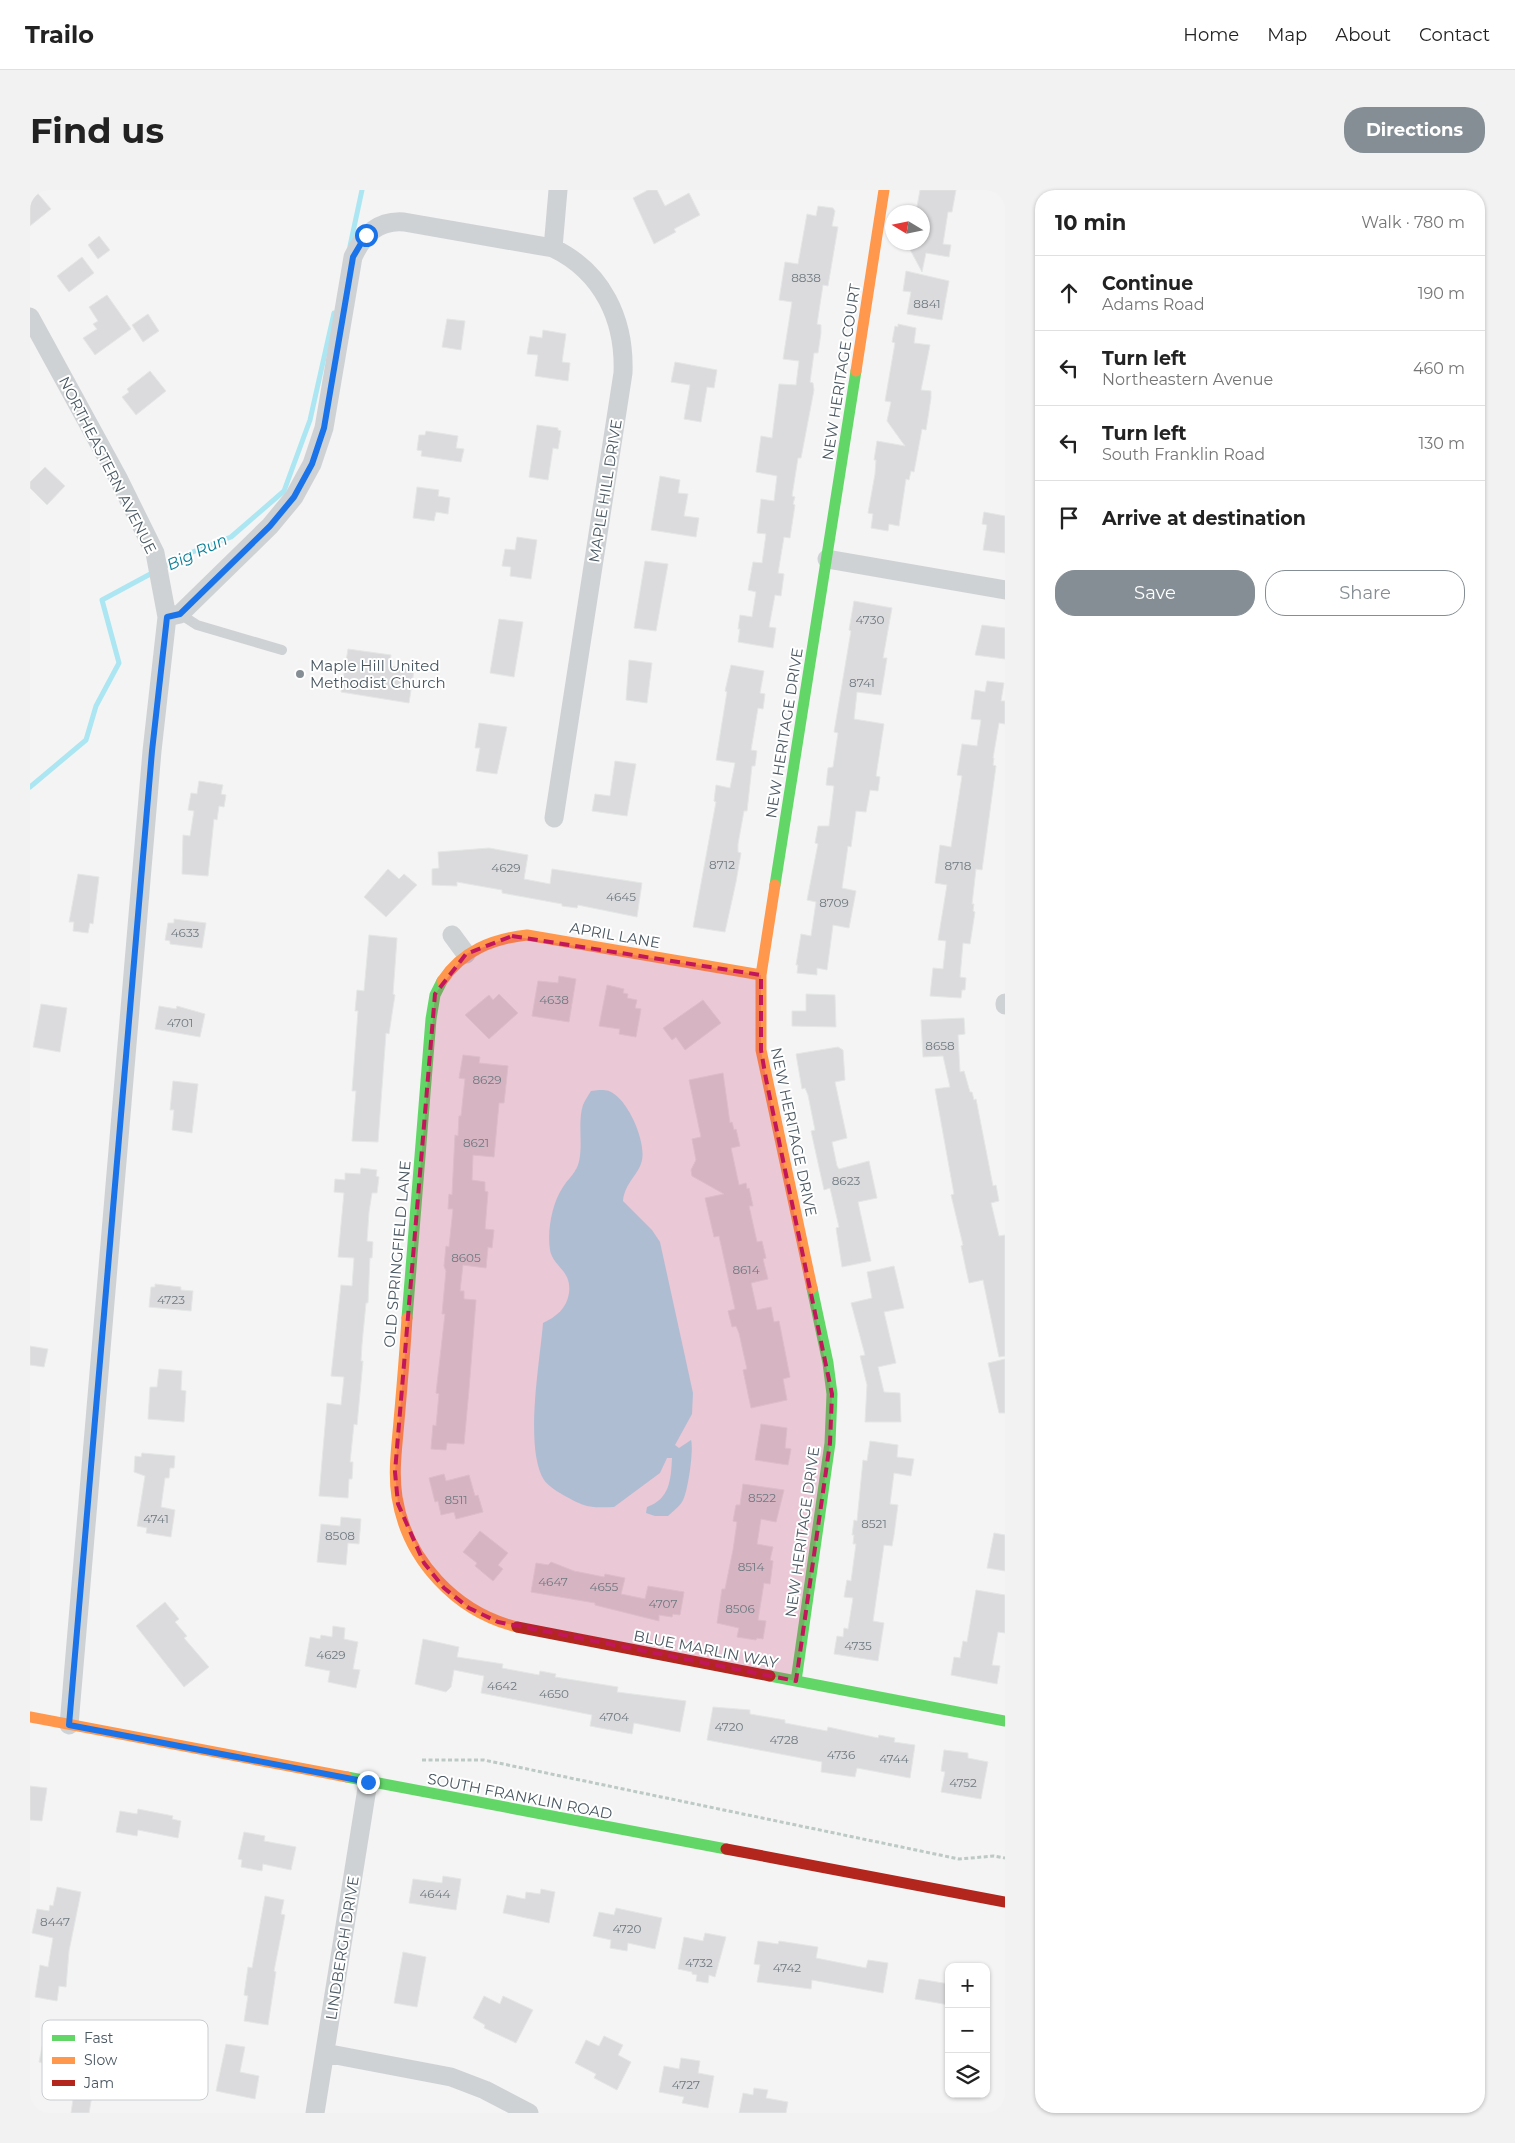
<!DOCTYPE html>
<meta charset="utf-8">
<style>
:root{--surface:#fff;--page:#f2f2f2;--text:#222;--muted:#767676;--line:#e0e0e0;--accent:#858e94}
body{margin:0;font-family:Montserrat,sans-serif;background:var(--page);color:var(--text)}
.controls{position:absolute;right:15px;bottom:15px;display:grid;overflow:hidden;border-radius:10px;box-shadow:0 1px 4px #0004}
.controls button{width:45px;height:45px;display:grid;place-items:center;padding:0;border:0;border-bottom:1px solid var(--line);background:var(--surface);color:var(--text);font:25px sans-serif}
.compass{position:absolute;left:855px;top:15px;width:45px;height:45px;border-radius:50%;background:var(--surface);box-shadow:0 1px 4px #0004;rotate:280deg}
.stop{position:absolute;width:15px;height:15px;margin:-11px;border:4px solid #1a73e8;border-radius:50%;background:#fff}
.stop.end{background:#1a73e8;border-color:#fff;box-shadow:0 1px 5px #0008}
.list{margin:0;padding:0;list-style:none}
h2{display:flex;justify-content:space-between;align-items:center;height:65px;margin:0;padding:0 20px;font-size:21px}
h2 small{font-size:16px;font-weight:400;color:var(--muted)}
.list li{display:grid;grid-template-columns:32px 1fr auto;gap:15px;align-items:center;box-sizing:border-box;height:75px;padding:0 20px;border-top:1px solid var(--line)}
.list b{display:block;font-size:19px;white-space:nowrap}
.list p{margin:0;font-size:16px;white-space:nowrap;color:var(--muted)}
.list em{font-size:16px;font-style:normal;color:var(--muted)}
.actions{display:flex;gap:10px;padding:15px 20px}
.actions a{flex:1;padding:11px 0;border:1px solid var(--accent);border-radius:20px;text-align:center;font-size:18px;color:var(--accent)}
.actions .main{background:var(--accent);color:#fff}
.icon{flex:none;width:28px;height:28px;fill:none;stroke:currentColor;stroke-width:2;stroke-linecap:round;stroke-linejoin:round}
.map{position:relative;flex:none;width:975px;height:1923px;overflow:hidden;border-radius:20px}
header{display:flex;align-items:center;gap:30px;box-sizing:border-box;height:70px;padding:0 25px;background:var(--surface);border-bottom:1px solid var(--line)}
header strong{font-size:24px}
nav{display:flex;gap:28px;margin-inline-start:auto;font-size:18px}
.intro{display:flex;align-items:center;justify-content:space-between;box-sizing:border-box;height:120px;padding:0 30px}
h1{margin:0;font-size:35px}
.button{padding:12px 22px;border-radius:20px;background:var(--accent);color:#fff;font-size:18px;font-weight:700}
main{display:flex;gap:30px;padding:0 30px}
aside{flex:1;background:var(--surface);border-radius:20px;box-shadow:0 1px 4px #0004}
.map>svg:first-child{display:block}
.water{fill:#abe6f2}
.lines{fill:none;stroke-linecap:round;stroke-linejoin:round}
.stream{stroke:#abe6f2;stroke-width:5}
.building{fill:#dbdbdd;stroke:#e5e6e6}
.path{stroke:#bcc9c4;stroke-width:3;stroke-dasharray:4 2.5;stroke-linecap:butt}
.lane{stroke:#cfd2d4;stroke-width:10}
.street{stroke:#cfd2d4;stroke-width:19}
.fast{stroke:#63d668;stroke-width:11}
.slow{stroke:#ff974d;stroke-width:11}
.jam{stroke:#b3261e;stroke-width:11}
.route{stroke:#1a73e8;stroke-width:6}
.marked{fill:#c2185b;fill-opacity:0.2;stroke:#c2185b;stroke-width:4;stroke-dasharray:10 6;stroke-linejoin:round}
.poi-dot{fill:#858e94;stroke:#fff;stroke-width:2}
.labels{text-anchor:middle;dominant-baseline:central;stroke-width:4;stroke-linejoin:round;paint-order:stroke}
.number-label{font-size:12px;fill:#6f7a81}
.street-label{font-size:15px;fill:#495761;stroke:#fff}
.poi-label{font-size:15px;fill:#495761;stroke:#fff;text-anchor:start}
.water-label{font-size:16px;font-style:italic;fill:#077e97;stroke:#fff}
.key{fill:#fff;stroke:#c8cdd0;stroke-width:1}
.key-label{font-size:14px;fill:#495761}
</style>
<header>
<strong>Trailo</strong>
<nav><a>Home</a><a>Map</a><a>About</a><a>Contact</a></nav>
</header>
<div class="intro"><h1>Find us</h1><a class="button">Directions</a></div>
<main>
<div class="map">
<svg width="975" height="1923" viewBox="0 0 975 1923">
<rect width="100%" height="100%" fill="#f4f4f4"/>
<path class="water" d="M569,900C573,900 578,900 581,902C598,910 616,951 612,970C609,985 595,992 593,1011L622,1040L630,1052L663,1203L662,1224L645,1255L649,1258L661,1250C664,1258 658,1304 652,1312C649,1317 643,1321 638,1326H625L616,1323L617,1317C640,1309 641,1289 642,1268H637L630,1283L584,1317C575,1317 565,1318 557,1316C546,1313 520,1299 514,1290C494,1257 510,1172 513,1133C526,1127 537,1118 539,1103C542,1080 523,1077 520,1060C517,1041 522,1013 533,997C538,989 544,985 548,975C554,957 547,933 553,915C555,910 558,906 561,901Z"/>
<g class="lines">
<path class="stream" d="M320,56L332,0
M132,378L160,363L201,347L254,301L280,230L304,123
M0,597L56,550L66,516L89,473L72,410L124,382"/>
</g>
<path class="building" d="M0,0H5L21,19L0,36Z
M618,0H627L635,16L659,3L670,25L644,39L646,42L624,54L603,8Z
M890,0H926L922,22H918L913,54L921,55L919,67L896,63L892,82L876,52H892V22H886Z
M788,16L803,18L805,21L802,36L808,37L798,96L793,95L787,134L791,135V143L788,163H784L780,192L783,193L784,200L771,268H768L762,306L765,307L763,314L765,315L760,348L754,347L748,383L754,384L751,406L745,405L739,437L746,438L743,458L708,452L710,439H708L710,425L722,427L726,402L718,400L723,372L732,373L736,344L727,343L731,309L744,311L747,286L726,282L731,246L742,248L749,194L766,195L769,171L753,169L762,112L749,110L755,72L768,74L777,24L786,26Z
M69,46L80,60L68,69L58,55Z
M52,67L64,83L39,102L27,86Z
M876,81L919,91L912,130L877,124L881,102L873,101Z
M77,105L101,139L65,165L53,148L67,139L63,134L68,131L59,117Z
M118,124L129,141L113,152L102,135Z
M417,129L435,131L431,160L412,157Z
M868,134L886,138L884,153L900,155L891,200L901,201V208L896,240L892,239L884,282L881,281L879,290L876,289L869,336L859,334L858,341L841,338L843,324L838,323L845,284L846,270H844L847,251L875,256L857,231L861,212L855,211L865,153L862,152L865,136L868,137Z
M513,140L536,144L532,172L540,173L538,191L505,186L508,165L497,164L500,146L512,148Z
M645,172L687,180L684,198L677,197L671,232L654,229L660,195L641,192Z
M120,181L136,201L106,225L92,207L99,202L97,199Z
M507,235L528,238V240L531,241L528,259L523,258L518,290L499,287Z
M396,241L428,246L426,258L434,259L431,272L391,266L392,261L387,260L389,245H395Z
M15,277L35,296L17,315L0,298V292Z
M630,286L650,290L648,303L658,304L654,326L669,328L666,347L621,340Z
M387,297L409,300L408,306L420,308L418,324L406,322L404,331L383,328Z
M954,322L975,326V363L953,360L957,335L952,334Z
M487,347L507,350L501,389L480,386L481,377L472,376L475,359L485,360Z
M615,371L638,374L626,441L604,438Z
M824,411L862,418L853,468H857L851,505L827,502L824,529L854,534L846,586L850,587L848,601L840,600L836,622L826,621L821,657L818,656L812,698L826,701L819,738L803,735L797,780L787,778V785L767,783L768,775H766L771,744L781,746L786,712L777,710L788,654L785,653L788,636H799L804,596L796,595L798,578L803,577L808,543L804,542L821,441L819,440Z
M469,429L493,432L484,487L460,483Z
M952,435L975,438V469L945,465Z
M318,459L361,465L359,476L384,480L379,513L311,502Z
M599,470L622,473L617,513L596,510Z
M701,475L734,481L730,503L735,504L733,519L728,518L721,560L727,561L725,576H722L717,621H714L708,654V662L711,663L706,692L695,742L663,737L686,612L684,611L686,595L700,598L705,573L686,570L697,502L695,501Z
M957,491L974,493L971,511H975V534L969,533L963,568H964L963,575L966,576L952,680L946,679L942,714H944L943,721L945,722L940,754L933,753L930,787L936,788L935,800H932L931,808L900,806L903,778L913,779L916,751L908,750L917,695L905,693L910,655L921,657L932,586L927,585L932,554L947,556L951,530L941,529L945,500L955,502Z
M449,533L477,537L467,584L446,581L450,558H445Z
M585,571L606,574L597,626L562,621L565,604L580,606Z
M169,591L193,595L191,604L196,605L194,617L189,616L187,630L184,629L178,686L152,684L153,645L160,646L164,621L158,620L161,603L167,604Z
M459,658L498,665L494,689L520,694L522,679L612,693L607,727L548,715L547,718L532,716V714L472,703V700L427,692V696L402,695V679L409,678L408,662Z
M358,679L369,689L374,684L387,695L356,727L334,707Z
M48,684L69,687L63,734L60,733L58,743L43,741L44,732H39Z
M144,729L176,733L172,758L140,754V751L135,750L138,733H144Z
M339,745L367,748L363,804L365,805L359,844L356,843L348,952L322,951L326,901H322L328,821H325L327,800L334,801Z
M529,786L546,789L539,832L502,826L508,791L528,793Z
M577,795L594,799L593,803L598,804L597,808L607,810L605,818L611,819L606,847L589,844L590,839L569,836Z
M469,804L488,823L459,849L435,825L459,805L463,810Z
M776,804L805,805L806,837L762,836V821H776Z
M673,810L691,833L655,860L646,847L642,850L633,838Z
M11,814L37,818L30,862L3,857Z
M129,816L146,819L147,816L175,824L170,847L125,839Z
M934,828L935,844L928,845L930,882L934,881L940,902H942L944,910L946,909L963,996L966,995L969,1011L961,1013L969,1046L975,1045V1166L969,1167L953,1090L939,1093L931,1056L933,1055L921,1005L924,1004L905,899L920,897L913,866L893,867L891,830Z
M808,857L813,860L815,890L805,892L817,948L802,952L807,976L809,979L839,971L847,1008L828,1012L841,1071L812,1077L806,1038L809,1037L800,998L794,1000L781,941L785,940L778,905L775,898L772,899L766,864Z
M433,865L450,867L449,873L478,876L474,913H469L464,967L443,965L442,990L455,992V1001L458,1002L455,1039L464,1040L462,1058L458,1057L456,1078L433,1075L430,1101H434V1109L446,1110L439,1199L434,1254L417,1253L416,1260L401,1259L403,1235L406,1236L409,1204L406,1203L415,1124H412L416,1081L414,1076L416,1056L419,1057L423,1019H418L419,1004L422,1005L425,945L428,946L429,926H431L435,889L429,888Z
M693,883L700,933L702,932L704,940L706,939L710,956L701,958L709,995L716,993L717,999L719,998L723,1016H719L727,1052L732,1051L736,1068L733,1069L738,1089L721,1093L727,1120L741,1117L744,1132L749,1131L760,1187L753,1189L757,1210L721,1218L713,1180L717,1179L709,1143L706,1136L702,1137L698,1121L705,1119L689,1046L684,1047L675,1008L694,1004L662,986L661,980L666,970L662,949L671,947L659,890Z
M143,891L168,894L162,943L142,940L144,920H140Z
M331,978L347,980L346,986L349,987L347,1003H342L339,1022L337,1051L343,1052L342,1068H340L338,1113H336L332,1154L331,1171H333L327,1235L324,1234L320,1272H323L322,1289H319L318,1308L289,1306L297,1213L311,1215L314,1187L301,1186L311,1095L322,1096L324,1068L308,1067L314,1003L304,1002L305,989L315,990V983L330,984Z
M864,1076L874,1118L854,1122L866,1173L848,1177L854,1202L870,1203L871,1232H835L837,1195L830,1166L835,1165L821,1113L842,1108L837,1082Z
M125,1094L151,1097V1100L163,1101L161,1121L119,1117L121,1097H125Z
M0,1156L18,1159L14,1177L0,1175Z
M975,1169V1223H969L958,1173Z
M129,1179L152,1181L151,1200L156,1201L154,1232L118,1229L120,1197H127Z
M731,1234L757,1238L755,1258L761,1259L758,1275L725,1270Z
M840,1251L868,1255L867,1267L884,1269L881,1286L864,1283L860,1314L868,1315L864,1345L862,1356L854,1355L843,1431L854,1433L848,1471L804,1464L807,1446L813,1447L814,1438L818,1439L823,1408L814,1407L817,1390L821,1391L826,1354H823L824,1345H822L824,1330L827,1331L833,1270L837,1271Z
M112,1263L145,1266L144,1278H140L139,1288H135L131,1317L145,1320L141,1347L116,1343L117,1338L107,1336L115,1286L104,1282L105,1266L111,1267Z
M414,1284L416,1291L439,1285L445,1306L448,1305L453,1322L426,1329L424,1322L411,1325L408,1311L405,1312L399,1288Z
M713,1294L754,1300L746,1332L731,1329L727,1354L743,1357L740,1370L743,1371L740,1394L734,1393L728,1430L736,1431L733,1449L727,1448L726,1450L707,1447L709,1438L687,1433L692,1399H695L703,1360L707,1332L703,1331L706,1315H710Z
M311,1327L331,1329L329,1354L318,1353L316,1375L287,1372L291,1334L310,1336Z
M450,1341L478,1363L468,1375L473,1379L463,1391L445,1376L447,1373L433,1362Z
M964,1343L975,1345V1381L957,1378Z
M521,1372L544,1381L574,1387L575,1384L595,1388L591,1404L615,1409L618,1396L654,1402L650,1425L643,1424L642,1427L629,1425V1431L565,1415V1413L501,1402L506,1373L518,1375Z
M946,1400L975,1405V1443L968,1442L962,1475L970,1476L967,1494L921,1485L924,1467L930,1468L933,1451L937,1452Z
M135,1412L149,1429L145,1432L157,1446L154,1448L179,1477L154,1497L106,1436Z
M303,1436L315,1438L314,1449L328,1452L323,1479L330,1480L326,1498L298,1492L300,1481L275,1476L280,1447L290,1449L291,1445L302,1447Z
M393,1449L429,1457L427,1467L473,1474L472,1478L509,1485L510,1481L526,1484L525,1487L588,1497L587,1502L656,1511L650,1542L604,1533L602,1544L560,1536L562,1525L451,1503L454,1486L424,1480L421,1497L416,1502L385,1494Z
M683,1517L720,1520V1524L755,1530V1533L797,1541L798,1537L848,1548L849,1545L865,1548L864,1552L885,1555L880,1588L827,1578L825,1587L791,1582L792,1572L677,1550Z
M914,1560L938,1563V1568L958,1572L951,1609L911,1602L915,1582L911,1581Z
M0,1596L17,1598L12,1631L0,1630Z
M108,1619L143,1626L142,1629L151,1631L148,1648L108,1640L107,1646L86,1642L90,1621L107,1624Z
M214,1642L235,1646L234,1651L266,1657L261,1680L233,1674L232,1681L211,1677L212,1670L208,1669Z
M413,1686L431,1689L426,1720L379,1713L383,1689L412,1693Z
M27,1697L51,1702L39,1761L36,1797L29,1796L27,1811L5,1807L10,1775L18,1777L23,1748L2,1743L7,1719L19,1721L20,1715L23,1716Z
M511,1699L525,1702L519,1733L473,1723L477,1705L495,1709L496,1702L510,1704Z
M235,1706L254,1710L251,1724L255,1725L244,1781L246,1782L238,1835L214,1831L218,1806L214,1805L218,1777L222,1778Z
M586,1718L632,1728L625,1759L598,1753L597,1761L580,1758L581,1750L563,1746L569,1722L584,1725Z
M675,1743L696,1747L685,1787L679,1785L678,1793L666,1791L667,1785L662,1784V1782L648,1779L654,1747L673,1751Z
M728,1751L748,1754L749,1751L788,1757L786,1768L836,1778L838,1770L858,1773L853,1803L782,1790L781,1799L727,1792L730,1775L724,1774Z
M373,1762L396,1767L387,1817L364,1813Z
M889,1789L919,1794V1815L885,1809Z
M454,1806L470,1814L473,1806L503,1820L486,1853L454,1838L455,1835L443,1828Z
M27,1831L66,1838L62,1858L47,1855L44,1869L33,1867L31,1876L9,1872L16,1837L25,1839Z
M574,1846L593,1855L588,1865L601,1872L587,1900L564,1888L566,1884L545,1873L556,1850L569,1856Z
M196,1854L215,1857L210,1882L229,1886L225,1909L186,1901Z
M651,1868L670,1871L668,1883L684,1886L678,1918L652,1913L654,1907L629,1902L634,1876L649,1879Z
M724,1898L738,1900L736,1908L758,1912L756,1923H709L713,1903L723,1905Z
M44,1902L62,1906L59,1923H41Z"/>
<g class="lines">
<path class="path" d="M392,1570H454L929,1669L964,1666L975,1668"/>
<path class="lane" d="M150,424L167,435L252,460"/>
<path class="street" d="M523,58L528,0
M0,127L88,288L125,363L137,427L122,561L39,1535
M797,369L975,400
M137,427L150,424L240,336L264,307L282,274L294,238L323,67C333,45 348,30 374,32L523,58C573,82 595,130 593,183L524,628
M422,745L436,764
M975,813V815
M295,1863L421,1887L455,1900L499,1923
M285,1923L338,1592"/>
<path class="fast" d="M745,695L826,181
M377,1128L401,829L405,805L412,791
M740,1486L975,1531
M766,1491L800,1253L802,1204L798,1173L782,1098
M317,1587L696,1659"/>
<path class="slow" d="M826,181L854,0
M745,695L731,785V860L782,1098
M412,791C432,761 462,749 497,745L731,785
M377,1128C375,1162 372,1197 369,1231C367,1256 363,1282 367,1307C377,1370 426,1422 487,1437
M0,1527L317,1587"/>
<path class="jam" d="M487,1437L740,1486
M696,1659L975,1712"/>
</g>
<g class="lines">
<path class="route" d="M336,45L323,67L294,238L282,274L264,307L240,336L150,424L137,427L122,561L39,1535L338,1592"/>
</g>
<path class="marked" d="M482,746L731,785V860L736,889L802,1204L800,1253L766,1491L468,1432L439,1418L414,1398L394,1373L368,1314L365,1282L405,804L436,764Z"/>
<circle class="poi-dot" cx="270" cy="484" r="5"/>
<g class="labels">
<g class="number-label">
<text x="776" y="87">8838</text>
<text x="897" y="113">8841</text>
<text x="840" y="429">4730</text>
<text x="832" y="492">8741</text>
<text x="692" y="674">8712</text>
<text x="928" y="675">8718</text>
<text x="476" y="677">4629</text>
<text x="591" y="706">4645</text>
<text x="804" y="712">8709</text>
<text x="155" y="742">4633</text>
<text x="524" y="809">4638</text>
<text x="150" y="832">4701</text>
<text x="910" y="855">8658</text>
<text x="457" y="889">8629</text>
<text x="446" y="952">8621</text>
<text x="816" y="990">8623</text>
<text x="436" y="1067">8605</text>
<text x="716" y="1079">8614</text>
<text x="141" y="1109">4723</text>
<text x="732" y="1307">8522</text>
<text x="426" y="1309">8511</text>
<text x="126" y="1328">4741</text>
<text x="844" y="1333">8521</text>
<text x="310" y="1345">8508</text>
<text x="721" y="1376">8514</text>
<text x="523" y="1391">4647</text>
<text x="574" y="1396">4655</text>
<text x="633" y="1413">4707</text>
<text x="710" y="1418">8506</text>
<text x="828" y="1455">4735</text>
<text x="301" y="1464">4629</text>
<text x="472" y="1495">4642</text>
<text x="524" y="1503">4650</text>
<text x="584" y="1526">4704</text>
<text x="699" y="1536">4720</text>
<text x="754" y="1549">4728</text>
<text x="811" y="1564">4736</text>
<text x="864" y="1568">4744</text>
<text x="933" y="1592">4752</text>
<text x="405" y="1703">4644</text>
<text x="25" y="1731">8447</text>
<text x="597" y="1738">4720</text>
<text x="669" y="1772">4732</text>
<text x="757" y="1777">4742</text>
<text x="656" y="1894">4727</text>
</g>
<g class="street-label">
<text transform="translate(811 182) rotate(-81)">NEW HERITAGE COURT</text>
<text transform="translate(78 275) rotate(63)">NORTHEASTERN AVENUE</text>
<text transform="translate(575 301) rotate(-81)">MAPLE HILL DRIVE</text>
<text transform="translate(754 543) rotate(-81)">NEW HERITAGE DRIVE</text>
<text transform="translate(585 745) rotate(10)">APRIL LANE</text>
<text transform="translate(764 942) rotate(78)">NEW HERITAGE DRIVE</text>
<text transform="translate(367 1064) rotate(-85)">OLD SPRINGFIELD LANE</text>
<text transform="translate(772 1342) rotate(-82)">NEW HERITAGE DRIVE</text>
<text transform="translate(676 1459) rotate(11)">BLUE MARLIN WAY</text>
<text transform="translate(490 1606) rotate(11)">SOUTH FRANKLIN ROAD</text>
<text transform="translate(312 1758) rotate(-81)">LINDBERGH DRIVE</text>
</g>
<g class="poi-label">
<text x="280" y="475">Maple Hill United<tspan x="280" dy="17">Methodist Church</tspan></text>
</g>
<g class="water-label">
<text transform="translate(167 362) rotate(-25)">Big Run</text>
</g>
</g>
<rect x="12" y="1830" width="166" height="80" rx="8" class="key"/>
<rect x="22" y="1845" width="23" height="6" fill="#63d668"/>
<rect x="22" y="1867" width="23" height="7" fill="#ff974d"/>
<rect x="22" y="1890" width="23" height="6" fill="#b3261e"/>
<g class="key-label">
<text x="54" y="1853">Fast</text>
<text x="54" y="1875">Slow</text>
<text x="54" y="1898">Jam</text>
</g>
</svg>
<div class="controls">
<button>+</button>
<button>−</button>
<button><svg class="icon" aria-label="layers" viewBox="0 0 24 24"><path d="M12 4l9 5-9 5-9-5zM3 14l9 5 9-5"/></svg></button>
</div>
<svg class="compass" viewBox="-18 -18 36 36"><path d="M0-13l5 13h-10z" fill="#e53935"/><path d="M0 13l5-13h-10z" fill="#767676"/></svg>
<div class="stop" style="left:336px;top:45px"></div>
<div class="stop end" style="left:338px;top:1592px"></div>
</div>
<aside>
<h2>10 min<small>Walk · 780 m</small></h2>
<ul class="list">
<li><svg class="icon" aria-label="ahead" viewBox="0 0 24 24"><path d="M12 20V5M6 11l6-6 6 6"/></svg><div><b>Continue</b><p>Adams Road</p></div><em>190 m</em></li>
<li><svg class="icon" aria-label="left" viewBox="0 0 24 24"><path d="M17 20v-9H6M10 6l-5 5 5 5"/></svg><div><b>Turn left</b><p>Northeastern Avenue</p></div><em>460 m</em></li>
<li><svg class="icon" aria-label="left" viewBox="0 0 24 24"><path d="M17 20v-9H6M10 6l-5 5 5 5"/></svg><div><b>Turn left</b><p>South Franklin Road</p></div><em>130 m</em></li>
<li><svg class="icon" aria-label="arrive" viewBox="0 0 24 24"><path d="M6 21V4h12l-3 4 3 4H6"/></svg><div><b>Arrive at destination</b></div></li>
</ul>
<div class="actions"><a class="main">Save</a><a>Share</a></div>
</aside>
</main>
